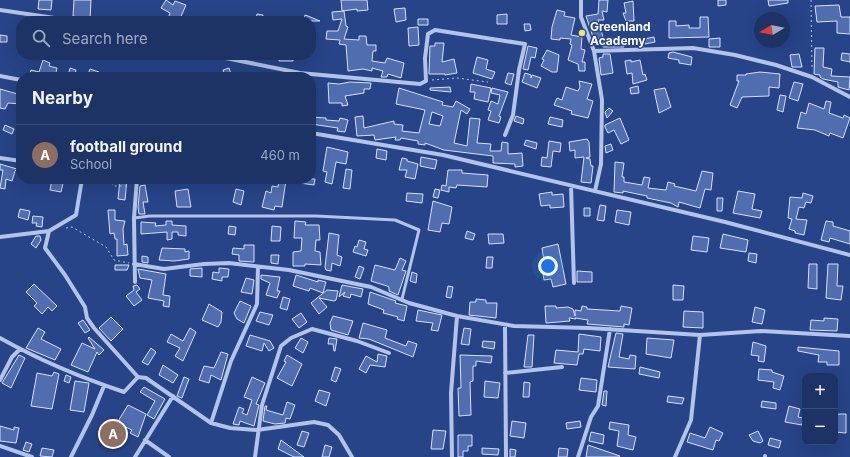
<!DOCTYPE html>
<meta charset="utf-8">
<style>
:root{--surface:#1d3366;--page:#2a3f6f;--text:#f1f3f6;--muted:#a0aabf;--line:#3b4e7a;--accent:#e69b98}
body{margin:0;font-family:Inter,sans-serif;background:var(--page);color:var(--text)}
.controls{position:absolute;right:12px;bottom:12px;display:grid;overflow:hidden;border-radius:8px;box-shadow:0 4px 16px #0002}
.controls button{width:36px;height:36px;display:grid;place-items:center;padding:0;border:0;border-bottom:1px solid var(--line);background:var(--surface);color:var(--text);font:20px sans-serif}
.compass{position:absolute;left:754px;top:12px;width:36px;height:36px;border-radius:50%;background:var(--surface);box-shadow:0 4px 16px #0002;rotate:260deg}
.you{position:absolute;left:548px;top:266px;width:14px;height:14px;margin:-10px;border:3px solid #fff;border-radius:50%;background:#1a73e8;box-shadow:0 0 0 6px #1a73e833}
.badge{display:grid;place-items:center;width:26px;height:26px;border-radius:50%;background:var(--accent);color:#fff;font-size:13px;font-weight:700}
.pin{position:absolute;translate:-50% -50%;border:2px solid #fff;box-shadow:0 1px 4px #0006}
.list{margin:0;padding:0;list-style:none}
h2{display:flex;justify-content:space-between;align-items:center;height:52px;margin:0;padding:0 16px;font-size:17px}
h2 small{font-size:13px;font-weight:400;color:var(--muted)}
.list li{display:grid;grid-template-columns:26px 1fr auto;gap:12px;align-items:center;box-sizing:border-box;height:60px;padding:0 16px;border-top:1px solid var(--line)}
.list b{display:block;font-size:15px;white-space:nowrap}
.list p{margin:0;font-size:13px;white-space:nowrap;color:var(--muted)}
.list em{font-size:13px;font-style:normal;color:var(--muted)}
.icon{flex:none;width:22px;height:22px;fill:none;stroke:currentColor;stroke-width:2;stroke-linecap:round;stroke-linejoin:round}
.map{position:relative;flex:none;width:850px;height:457px;overflow:hidden}
.search{position:absolute;background:var(--surface);box-shadow:0 4px 16px #0002;left:16px;top:16px;width:300px;height:44px;display:flex;align-items:center;gap:10px;box-sizing:border-box;padding:0 14px;border-radius:16px;color:var(--muted);font-size:15px}
.panel{position:absolute;background:var(--surface);box-shadow:0 4px 16px #0002;left:16px;top:72px;width:300px;height:112px;border-radius:16px}
.map>svg:first-child{display:block}
.building{fill:#506daf;stroke:#d7e1f7;fill-rule:evenodd}
.lines{fill:none;stroke-linecap:round;stroke-linejoin:round}
.path{stroke:#b3c4e9;stroke-width:1;stroke-dasharray:2 3;stroke-linecap:butt}
.lane{stroke:#b3c4e9;stroke-width:3}
.street{stroke:#b3c4e9;stroke-width:4}
.poi-dot{fill:#f1df79;stroke:#274488;stroke-width:1.5}
.labels{text-anchor:middle;dominant-baseline:central;stroke-width:3;stroke-linejoin:round;paint-order:stroke}
.poi-label{font-size:12px;font-weight:bold;fill:#fff;stroke:#274488;text-anchor:start}
</style>
<div class="map">
<svg width="850" height="457" viewBox="0 0 850 457">
<rect width="100%" height="100%" fill="#274488"/>
<path class="building" d="M39,0H52L51,10L38,9Z
M74,0H91L90,20L73,16Z
M166,0L173,5L175,1L186,5L179,21L168,19L170,13L161,8Z
M341,0H367L368,10L357,11V9L342,11Z
M599,0H608L607,12L602,11L604,20H598L603,37L594,40L586,16L598,14Z
M718,0H726V5L718,6Z
M768,0H788V3L769,6Z
M633,1L634,21H626L623,13H626L624,3Z
M839,5L841,17H850V34L837,33V21L817,22L815,6Z
M405,8L406,20L396,22L394,9Z
M557,10L565,12L564,16L575,18L571,35L582,37L581,49L585,50L582,62H585V71H579L578,64L568,60L572,45L570,44L571,39L560,38V40L551,39L552,27Z
M344,11L346,26L348,27L344,39L359,40V36H366L367,45H376V51H373L372,61L385,63L387,58L404,63L401,78L388,74L387,77H381L383,71L372,68V71L363,69L348,71L346,45L339,44L340,40L326,39L327,31H338L342,19L333,20L332,12Z
M257,14L263,15L262,21L256,20Z
M507,14V24H497V15Z
M305,15L308,16L320,21H303Z
M700,17H708L709,37L669,38V21H676V26L689,25V28H700Z
M418,19H428V25H418Z
M524,24H530L531,30L525,31Z
M418,27L419,45L409,46L408,28Z
M0,35L7,36V42H0Z
M654,37L655,42L645,44L644,39Z
M720,38V47H709V39Z
M624,40V47H603L602,41Z
M435,43H444L442,62L454,59L457,73L445,75V74H429L430,46H435Z
M528,46L537,48L535,58L531,57L528,70L523,69Z
M815,48H824L823,67L832,69L831,76L850,77L849,90L838,87V82L823,79L820,77V75L814,74Z
M547,50L559,55L557,72H552L541,66L544,60L542,59Z
M673,52L692,57L691,65L679,63V60L668,58L669,53Z
M842,53L850,54V62L841,60Z
M603,54H610L613,73L601,75L599,58L603,57Z
M799,54L802,67H792L790,55Z
M279,55H293V61H279Z
M477,57L488,60L486,69L495,72L492,79L473,73Z
M43,60L50,63L49,66L57,68L55,77L29,76L31,70L39,72Z
M631,60V62L640,60L643,75L645,74L647,80L633,84L632,73L627,74L625,61Z
M70,68L76,70L74,77H68Z
M229,68L232,77H225L223,70Z
M90,69L99,72L98,77H87Z
M760,72L780,74L779,88L769,87V96L742,97L737,108L730,105L739,81H737V75H746V74Z
M508,73L514,74L511,85L505,83Z
M525,73L531,75V78L532,75L541,78L537,88L522,82Z
M579,81L592,84L587,99L593,101L588,118L571,114L572,111L554,105L557,98L562,100L566,87L578,91L580,87Z
M350,82L371,83L370,89H364V93L345,96L348,105L342,106V103H329L328,83L339,84Z
M794,82L803,84L798,101L789,98Z
M471,84L491,88L488,102L474,99L475,92H470Z
M638,86L639,93L631,94L630,88Z
M450,87L451,92L430,90V88Z
M399,88L443,102L442,105L453,107L456,101L470,109L467,114L461,110L454,143L467,146L470,118L480,119L477,143L491,144L490,151H501L502,142L508,143V154L522,153L523,166L515,167V164L493,163V156L444,150L425,143V145L418,144V141L401,138L400,140H395L396,137L375,140L374,135L357,136L355,117L363,116L364,128L394,121V124L403,125L402,131L419,133L425,110L396,104ZM432,112L443,116L440,126L429,124Z
M492,88L508,92L499,116L501,117L499,123L488,120L491,111L488,110L491,101L498,104L500,95L491,93Z
M665,88L671,107L659,113L654,90Z
M0,89L21,95V104L8,103L5,109L0,108Z
M780,95L786,96L783,112L777,110Z
M826,101L831,102L829,113L843,118L844,115L850,118L843,138L830,133L829,136L815,130L797,128L801,112L806,114L809,103L824,109Z
M609,108L613,111L607,118L605,112Z
M516,116L524,119L523,124L514,121Z
M311,117L326,118V120L339,121L340,118L348,120L345,132L337,131L338,128L311,124Z
M550,117L563,120L562,127L548,124Z
M620,118L629,140L621,144L614,130L608,133L605,127V125Z
M5,125L14,129L12,134L3,130Z
M587,139L589,142L590,157L586,158L590,159L591,166H593L591,183L581,182L584,157L575,158V150L570,151L569,142Z
M526,140L537,143L536,149L524,145Z
M549,141L561,143L560,152L553,151L551,167L541,166L542,157L547,158Z
M611,144L613,150L606,153L605,146Z
M327,147L348,152L346,164L336,162L332,184L325,182L327,172L323,171Z
M377,149L387,151L386,160L376,158Z
M421,157L437,160L435,169L420,166Z
M402,158L407,159V161L418,164L415,179L405,177L407,170H399Z
M615,162L624,163L622,177H624V182L642,185L644,177L650,178L648,188L666,190L668,182L675,184L674,186L696,191L702,171L713,173L711,190L705,189L700,208L679,202L678,207L671,203L647,198V196L623,191V193L614,192Z
M0,164L17,169L15,171L12,181L6,179L5,189L0,188L3,170H0Z
M346,169L352,170L350,189L343,188Z
M448,170H462V173L488,175L487,187L457,185L456,188L449,187V192L441,190L442,185L446,186Z
M52,179H64L61,192L50,190Z
M120,179H127L125,200L118,199Z
M279,179L286,180L282,207L275,206L274,210L262,207L266,191L271,193L272,186L278,187Z
M292,179H315L314,185L292,182Z
M145,185L148,202H143L145,214H139L138,207L140,186Z
M188,189L191,207H177L175,191Z
M236,189L244,191L241,205L233,202Z
M435,189L440,190L438,198L433,197Z
M738,191L755,194L752,209L762,211L760,218L733,213Z
M552,192V195L563,194L564,207L550,208V205L541,206L539,194Z
M407,193L423,194L422,203L406,201Z
M803,193L813,196L811,203L806,202L804,208L799,207L796,219L807,220L804,235L795,233V231L789,229L792,219L788,218L790,197L802,198Z
M717,198H723L722,211H717Z
M433,201L452,207L449,224L442,223L440,232L428,230Z
M600,205L606,206L604,221L597,220Z
M584,208H590V216H584Z
M20,209L30,211L28,220L18,217Z
M108,210H115V220L125,221L123,229L124,245L127,244L128,255L117,256V239H115L114,233L110,234Z
M617,210L631,212L629,225L615,222Z
M33,216L43,217L42,227L36,226L37,223H32Z
M166,221H172V225L186,226V236L178,235V232H172V239L167,240V232L141,234V222L156,223L155,226L166,225Z
M295,221L306,222L305,225H319L320,240H316L315,251L320,252L321,265L305,264V266H293V252L301,251L302,238H294Z
M826,221L833,222V226L850,231V244L830,238L829,242L821,240Z
M229,226L236,227L235,235L228,234Z
M272,226L281,227L280,241H271Z
M467,231L475,234L473,240L465,238Z
M329,233L339,235L337,255L342,257L340,266L332,263L331,271L326,270L325,267Z
M488,234H503L504,243L489,244Z
M723,234L748,240L746,252L720,248Z
M36,236H40L41,240L36,248L31,244Z
M693,236L709,238L707,252L691,250Z
M359,240L366,242L364,249L368,250L366,256L353,252L355,246L357,247Z
M558,244L566,284L553,287L551,279L544,280L543,274H546L542,248Z
M244,245H254V262L239,261V255L232,254L233,248L244,249Z
M162,248L185,249V252L189,251V259L174,261L159,260Z
M749,253L757,254L756,263L748,261Z
M271,255H279L278,264L271,263Z
M142,256L148,257V263L142,262Z
M487,257H493L492,268H486Z
M400,258L406,261L402,270L406,271L398,295L389,291V287L387,286L371,281L375,265L395,270Z
M809,264H817V289L808,288Z
M828,264H838L837,286H843L841,300L826,298Z
M115,265H129L127,270H115Z
M359,266L364,268L360,279L355,277Z
M202,268V277L190,276V269Z
M219,268L229,269L228,277H222V281L212,279L213,272L219,273Z
M138,269L166,274L163,295L170,296L169,307L163,306L164,301L148,298L152,280L140,278Z
M577,271L592,272V282H577Z
M412,272L417,274L416,283L410,281Z
M261,275L280,277L277,291H280L277,298L266,295L270,283L261,279Z
M296,275L318,282V280L326,282L323,293L310,288L309,291L293,286Z
M246,278L254,280L252,294L241,292Z
M34,284L57,306L52,311L48,307L42,314L34,306L37,303L26,292Z
M137,285L140,289L136,292L142,300L134,306L126,296L134,290L133,286Z
M342,285L363,289L361,297L351,294L350,298L343,296L345,292L339,297Z
M673,285L684,286L683,300H673Z
M448,286L453,287L451,298L446,297Z
M327,290L338,291L336,300L334,301L319,298L327,307L319,314L311,303Z
M370,292L396,301L395,303L407,306L404,321L397,319L398,317L383,313L384,310L368,304Z
M283,297L290,299L287,310L280,308Z
M476,299L486,300V303H497L496,318L469,315L470,302H476Z
M240,301L251,306L244,323L237,319L234,313Z
M209,304L222,312L221,322L218,327L202,320Z
M545,306H556V308L568,307L573,309L575,316V310L581,311L582,306L587,307V309L620,311L621,306L632,308L629,325L624,324V327L587,324L588,320L575,318L576,319L569,318L570,321L546,323Z
M755,307L765,310L762,324L752,322Z
M418,310L442,315L438,331L431,330L433,323L416,321Z
M684,311L703,312V328L683,327Z
M260,312L273,315L269,325L256,321Z
M301,313L307,322L299,328L292,319Z
M333,316L353,321L348,335L331,330L330,323Z
M111,317L123,329L111,341L99,328Z
M824,318L838,319L837,331L810,330L811,320L824,321Z
M83,320L90,330L85,333L78,323Z
M363,323L387,330L385,338L406,346L408,341L417,344L413,357L369,339L359,338Z
M38,328L45,332L41,339L61,349L55,360L26,348Z
M190,328L196,332L183,361L175,356L180,348L167,342L171,334L183,341Z
M464,328L471,329L469,345L461,344Z
M616,333L623,334L619,357L629,359L630,355L636,356L635,369L608,367Z
M579,334L601,337L600,351L584,349L583,354H579L577,365L554,363L556,350L578,352Z
M250,335L270,341L274,348L269,351L264,343L262,351L246,346Z
M528,335H534L532,367H524Z
M89,337L104,350L99,355L97,352L88,372L71,365L82,343L95,349L88,338Z
M301,338L308,342L303,353L295,348Z
M329,338L337,339L335,351H334L333,344H328Z
M647,338L674,340L671,358L646,354Z
M483,341L495,342L494,349L482,347Z
M753,342L766,346L764,362L758,361L759,356L751,355Z
M798,347L839,351V365H827V362H818L819,355L798,351Z
M151,348L156,352L148,365L142,362Z
M221,352L228,354L221,380L211,375L209,383L199,380L204,366L214,368Z
M378,354L387,356L385,367L370,365L366,373L359,369L366,356L377,362Z
M19,355L25,358L11,388L2,383Z
M287,355L302,364L292,386L277,378L286,362L284,361Z
M460,355L492,356L491,363L476,361V366H473V381L470,382L471,415L459,416L458,388H461Z
M163,365L178,375L173,383L159,375Z
M335,367L341,369L336,382L331,380Z
M640,367L660,372L659,378L639,374Z
M759,369L772,370V372L784,376L780,390L773,388L774,382L758,380Z
M54,372L59,374L52,409L31,406L37,373L52,376Z
M66,375L71,377L69,383L64,381Z
M184,377L189,379L182,398L177,396Z
M252,377L265,383L256,404L259,405L254,426L240,421L239,425L233,424L239,407L244,409L242,413L247,415L252,400L244,397Z
M581,378L597,380L596,392L579,390Z
M75,381L89,383L84,412L70,410Z
M485,381L500,383L498,398L484,397Z
M524,382L530,383L529,397H523Z
M144,387L165,399L154,419L147,415L155,401L140,392Z
M319,390L330,393L326,406L315,401Z
M604,391H607L606,406L602,405Z
M668,396L684,398L682,404L667,402Z
M762,401L776,403V409L761,407Z
M287,402L295,405L290,419L286,418L285,423L275,424L263,421L265,406H267L266,410L283,415Z
M128,405L146,414L138,437L130,433L132,430L117,423Z
M789,406L800,409L798,417L803,418L802,425L785,422Z
M840,414H846V433L835,432V415Z
M512,421L526,423L524,438L510,436Z
M580,421L581,427L567,429L566,423Z
M610,422L629,425L628,435L636,437L633,450L617,446L619,431L609,429Z
M0,426L14,430V427L19,428L16,443L0,441Z
M710,427L723,433L719,441L716,440L713,450L687,442L690,433L705,438Z
M433,430L446,431L443,449H431Z
M302,431L309,433L304,447L297,445Z
M758,431L763,441L760,443L753,441L749,435Z
M591,432L604,435L603,444L589,441Z
M458,435H472V446H468V451H463V457H458Z
M770,438L781,441L779,448L768,445Z
M281,440L304,457H294L278,449Z
M26,442L32,444L29,452L23,450Z
M325,445L332,447L329,457H322Z
M588,445L620,456L619,457H586Z
M42,448L54,450L52,457L40,456Z
M482,448L499,449L498,455L482,454Z
M559,448L568,449L567,457H558Z
M510,449L516,450L515,457H510Z"/>
<g class="lines">
<path class="path" d="M811,0L812,70
M432,80L457,78L488,82
M108,179L114,186H130
M66,228L72,227L106,247L114,260L129,263"/>
<path class="lane" d="M134,218L150,216H316L395,220L419,230L402,299"/>
<path class="street" d="M581,0V17L594,51L602,100L601,164L595,191
M0,10L75,21
M594,51L693,48L735,55L776,65L812,77L850,97
M211,55L300,73L420,84L426,81L425,58L428,34L435,30L525,44L519,70L513,115L505,135
M0,76L21,80
M311,133L443,155L725,222L850,255
M0,158L21,161
M82,179L76,215L49,231L45,248L65,275L85,307L87,318L94,328L138,377
M571,186L574,283
M0,237L49,231
M134,264L164,269L204,264L229,263L289,270L371,287L409,303L457,316L514,326L589,328L700,335L761,331L850,336
M135,282L134,218L137,179
M505,325L506,457
M0,338C39,360 82,378 124,392L138,377L146,378L211,423L230,428L257,430L314,422L328,425L339,435L352,457
M505,373L562,367
M0,380L12,357L20,349
M211,423L231,361L257,304L258,267
M145,440L169,457
M0,446L32,457
M71,457L92,415L104,386
M135,457L173,396
M255,457L262,405L281,346L291,338L312,329L357,341L389,353
M452,457L451,393L457,316
M578,457L591,417L598,406L610,329
M675,457L691,420L700,335
M765,457V456"/>
</g>
<circle class="poi-dot" cx="582" cy="33" r="4"/>
<g class="labels">
<g class="poi-label">
<text x="590" y="26">Greenland<tspan x="590" dy="14">Academy</tspan></text>
</g>
</g>
</svg>
<div class="controls">
<button>+</button>
<button>−</button>
</div>
<svg class="compass" viewBox="-18 -18 36 36"><path d="M0-13l5 13h-10z" fill="#e53935"/><path d="M0 13l5-13h-10z" fill="#a0aabf"/></svg>
<div class="you"></div>
<div class="pin badge" style="left:113px;top:434px;background:#8d6e63">A</div>
<div class="search"><svg class="icon" aria-label="search" viewBox="0 0 24 24"><circle cx="10" cy="10" r="6"/><path d="M15 15l6 6"/></svg>Search here</div>
<section class="panel">
<h2>Nearby<small></small></h2>
<ul class="list">
<li><span class="badge" style="background:#8d6e63">A</span><div><b>football ground</b><p>School</p></div><em>460 m</em></li>
</ul>
</section>
</div>
